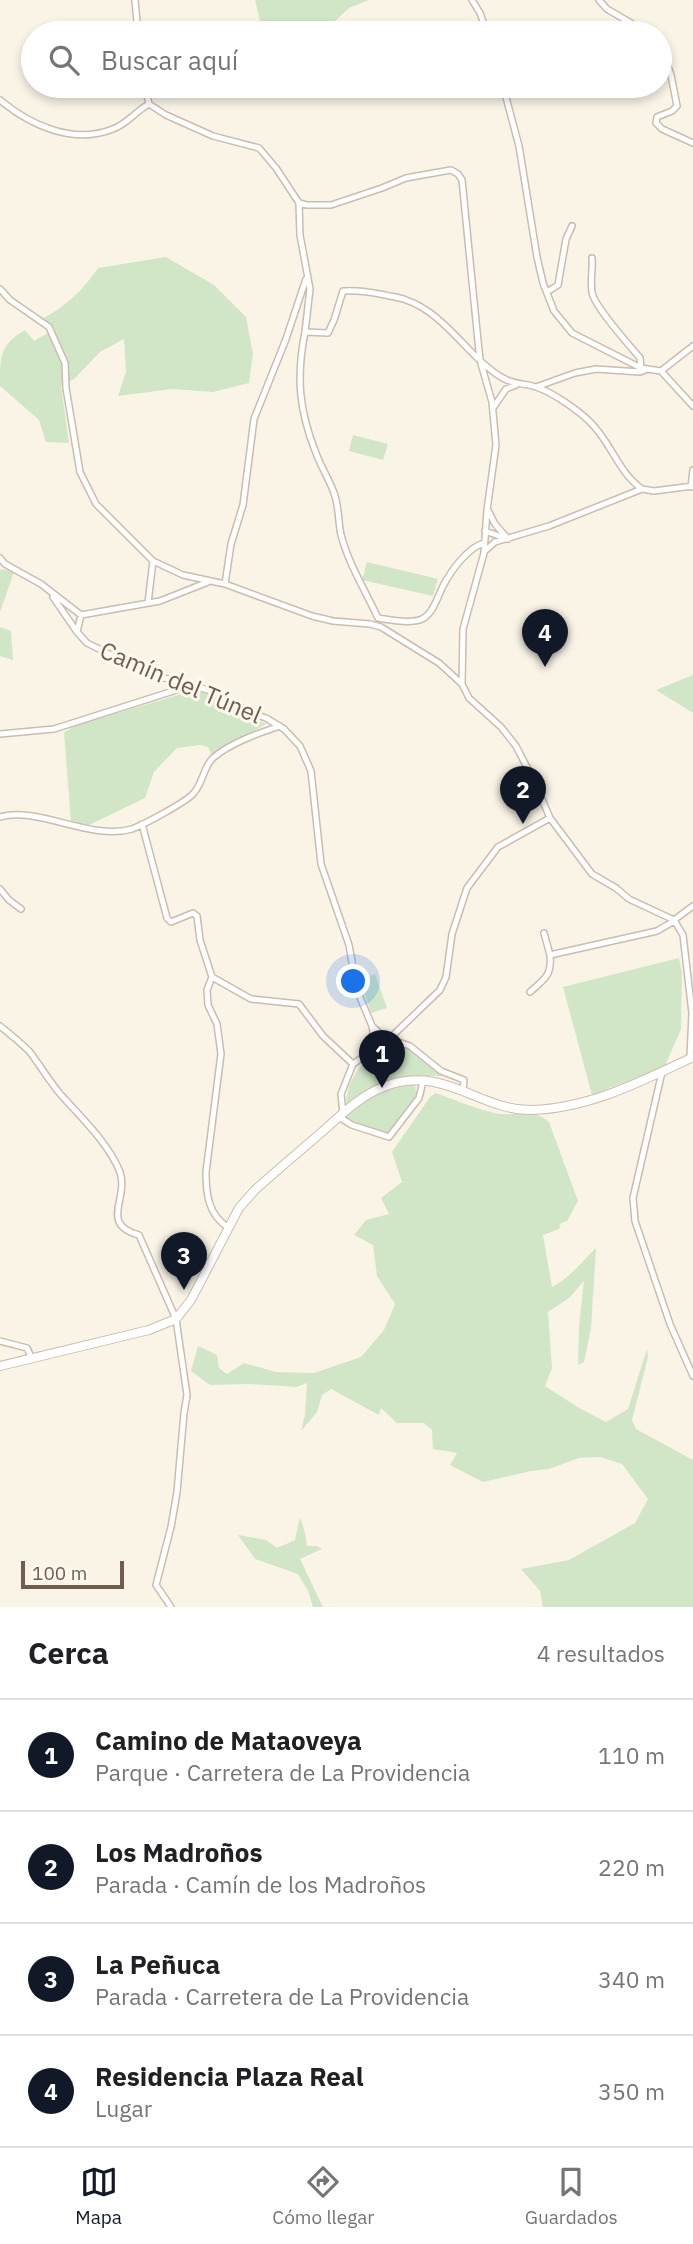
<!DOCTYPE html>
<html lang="es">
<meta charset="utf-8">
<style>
:root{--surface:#fff;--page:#f6f6f6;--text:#202124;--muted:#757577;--line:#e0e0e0;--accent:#111827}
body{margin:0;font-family:"IBM Plex Sans",sans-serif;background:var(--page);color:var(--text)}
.scale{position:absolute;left:21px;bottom:18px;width:103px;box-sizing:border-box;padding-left:7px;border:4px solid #715d4e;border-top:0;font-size:19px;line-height:24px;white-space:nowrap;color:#715d4e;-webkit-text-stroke:5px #fdf8ed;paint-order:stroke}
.you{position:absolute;left:354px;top:982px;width:24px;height:24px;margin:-18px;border:5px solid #fff;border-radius:50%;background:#1a73e8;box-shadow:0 0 0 10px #1a73e833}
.badge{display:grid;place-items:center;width:46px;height:46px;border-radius:50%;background:var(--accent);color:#fff;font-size:23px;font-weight:700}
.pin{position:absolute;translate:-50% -58px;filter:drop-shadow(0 2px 4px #0008)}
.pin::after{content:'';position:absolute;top:37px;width:24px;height:21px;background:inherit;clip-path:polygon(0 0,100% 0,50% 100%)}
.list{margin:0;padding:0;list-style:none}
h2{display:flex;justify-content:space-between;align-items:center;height:91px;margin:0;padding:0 28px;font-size:30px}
h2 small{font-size:23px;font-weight:400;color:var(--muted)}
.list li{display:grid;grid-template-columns:46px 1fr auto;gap:21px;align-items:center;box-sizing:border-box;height:112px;padding:0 28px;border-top:2px solid var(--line)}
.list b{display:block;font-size:26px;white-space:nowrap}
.list p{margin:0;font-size:23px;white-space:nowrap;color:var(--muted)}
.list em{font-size:23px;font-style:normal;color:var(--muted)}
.icon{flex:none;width:38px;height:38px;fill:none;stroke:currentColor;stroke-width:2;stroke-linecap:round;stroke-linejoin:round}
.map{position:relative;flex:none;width:693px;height:1607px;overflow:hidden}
.search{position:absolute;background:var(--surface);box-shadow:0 4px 10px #0003;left:21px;right:21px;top:21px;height:77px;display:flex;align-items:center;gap:18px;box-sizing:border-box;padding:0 24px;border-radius:38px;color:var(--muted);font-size:26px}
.sheet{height:539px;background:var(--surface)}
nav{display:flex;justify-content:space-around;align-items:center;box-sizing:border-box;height:98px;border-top:2px solid var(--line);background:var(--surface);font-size:19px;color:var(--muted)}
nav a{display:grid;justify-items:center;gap:4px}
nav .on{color:var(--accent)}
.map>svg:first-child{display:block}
.green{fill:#d1e6c7}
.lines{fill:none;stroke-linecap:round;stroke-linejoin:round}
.street-casing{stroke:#cbbcae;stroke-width:8}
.secondary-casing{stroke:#cdbdac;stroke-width:10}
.street{stroke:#fff;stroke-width:5}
.secondary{stroke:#fff;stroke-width:8}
.labels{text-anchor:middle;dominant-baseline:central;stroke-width:6;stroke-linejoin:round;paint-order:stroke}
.street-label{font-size:24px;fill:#715d4e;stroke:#fdf8ed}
</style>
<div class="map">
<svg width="693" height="1607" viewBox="0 0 693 1607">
<rect width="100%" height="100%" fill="#faf4e7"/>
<path class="green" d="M255,0H369L349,8L322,33H263Z
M166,257L214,285L246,317L253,354L249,383L213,392L172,389L118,396L126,372L124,339L100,352L74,379L61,386L69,443L46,442L39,420L0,386C0,355 0,345 25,330L34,341L48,333L42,319C66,306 83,290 98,268Z
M353,435L388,444L383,460L349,451Z
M367,562L438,579L433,596L362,580Z
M3,569L14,572L0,612V570Z
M0,627L11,631L13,660L0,656Z
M693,675V713L656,690Z
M195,690L210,695L266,724L212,756L208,747L200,745L177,748L154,772L145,798L89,825L71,823L64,732L77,725Z
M679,958L682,973L681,1029L665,1066L592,1095L563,987Z
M375,974L387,1008L371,1013L360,980Z
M394,1042C414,1049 425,1066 443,1076H415L416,1098L389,1133L375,1131L347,1118C342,1079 362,1059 394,1042Z
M436,1093C455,1100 476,1109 495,1113C512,1117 535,1108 549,1122L578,1201L567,1221L561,1223L559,1229L543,1235L552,1287C570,1278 581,1262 596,1248L591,1328L584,1362L578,1365L579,1327L584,1281L569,1298L548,1312L552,1368L545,1386L579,1408L606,1422L628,1409L647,1349L648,1357L632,1420L636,1429L693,1460V1607H543L540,1591L521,1569L569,1560L635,1523L648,1499L622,1464L600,1457L579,1458L549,1469L531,1471L483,1482L450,1465L457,1453L433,1449L432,1430L424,1423H397L381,1408L379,1415L331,1389L322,1395L317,1412L301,1431L305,1415L307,1383L296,1387L250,1384L210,1385L191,1371L198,1346L217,1355L219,1368L227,1374L244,1363L276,1372L314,1373L361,1357L384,1330L395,1304L377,1276L373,1245L354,1235L366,1220L389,1214L381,1198L402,1182L392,1152L430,1097Z
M300,1517L305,1533L307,1546H316L322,1549L300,1559L323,1607H313L308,1591L298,1574L255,1559L238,1535L266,1540L277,1548L295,1540Z"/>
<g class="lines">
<g class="street-casing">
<path id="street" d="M135,0L138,33
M472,0L480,13L487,33
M599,0L607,9L648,33
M660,44L671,75L677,106L672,111L657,117L656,123L662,129L693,143
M145,86L149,104L166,115L213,136L259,148L276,168L299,203L307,205H331L382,188L406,178L428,174L451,170L458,174L462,180L478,341L480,360L492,402L496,445L487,510L484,553L463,629L462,684
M503,86L519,146L537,257L543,283L554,311L572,333L641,368L661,371L693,346
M0,100C30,125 73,145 113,129C127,124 136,111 149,104
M299,203L300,235L310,289L305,332L328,333L334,320L343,291C358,290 370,292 385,295C392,297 400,297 406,300C445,313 467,356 501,377C516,386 522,382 536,387C552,392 578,410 590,422C611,442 618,472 642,489
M592,258C593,269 590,281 592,292C593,305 630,346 640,358L641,368
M0,289L10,300L49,327L65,363L66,388L80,472L96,504L153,561L183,575L225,584L312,616L333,621L370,624L381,627L439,663L462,684L469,698L501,727L516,746L535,783L550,818L592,874L616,888L629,899L674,920L683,935L692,1013L690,1058
M547,292L558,285L566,239L572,226
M305,332C296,377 299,411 316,453C321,467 329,479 334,493C339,506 338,521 341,535C349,565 365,590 378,618C391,620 410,624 422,619C433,614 438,596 443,586C451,571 467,548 484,543
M661,371L693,406
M536,387L575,373L596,369L640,372L645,370
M493,408L506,389L516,385
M691,487L693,470
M488,510L495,524L508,539
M485,531L505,538
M486,550L495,542L549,526L642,489L654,491L693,486
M0,558L5,564L41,584L81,615L160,601L208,582
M225,584L231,544L243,505L254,419L286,339L306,279
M53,597L77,632
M148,603L153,561
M81,615L77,632L87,643L150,674L215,692L249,712L266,718L284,729L300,746L311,771L321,864L349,945L357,990L372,1026L376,1049
M0,734L54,729L192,685
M0,817C38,806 91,841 132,829C145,824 182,804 192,795C203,785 203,767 213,758C230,743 259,733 280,726
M142,824L167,918L171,922L193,913L197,916L200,940L212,977L207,990L208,1005L217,1024L221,1054L206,1172C206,1194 208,1215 229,1228
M0,889L9,900L21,909
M674,920L693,906
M544,933L550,955L657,931L674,921
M212,977L251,999L299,1004L323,1036L353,1064
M530,992C545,979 552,975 550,955
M0,1026C10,1034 20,1042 29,1051C40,1065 49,1081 61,1095C81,1117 109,1144 120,1172C129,1199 99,1224 139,1235L176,1319L187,1395L184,1413L177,1492L171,1527L156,1585L171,1607
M372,1026L384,1037L410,1046L441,1071L464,1080L463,1089
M662,1072L633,1198L635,1221L670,1324L693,1376
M343,1114L341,1094L353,1064L387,1041L440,990L446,977L452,934L467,888L498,847L550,818
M339,1117L352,1125L389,1137L419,1098L423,1081
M0,1341L27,1348L32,1359"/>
</g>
<g class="secondary-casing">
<path id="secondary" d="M0,1366L149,1330L176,1319L191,1300L239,1208L255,1190C277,1170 300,1151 323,1131C341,1115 360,1096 383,1087C443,1063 479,1111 532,1110C590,1108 642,1081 693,1057"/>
</g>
<use href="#street" class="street"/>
<use href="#secondary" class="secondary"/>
</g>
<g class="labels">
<g class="street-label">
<text transform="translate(181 682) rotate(23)">Camín del Túnel</text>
</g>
</g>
</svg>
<div class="scale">100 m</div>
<div class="you"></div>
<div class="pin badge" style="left:382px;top:1088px">1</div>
<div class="pin badge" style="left:523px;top:824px">2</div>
<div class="pin badge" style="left:184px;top:1290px">3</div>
<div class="pin badge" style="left:545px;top:667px">4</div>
<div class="search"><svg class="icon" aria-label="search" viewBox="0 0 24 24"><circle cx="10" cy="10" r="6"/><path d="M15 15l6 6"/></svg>Buscar aquí</div>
</div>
<section class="sheet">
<h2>Cerca<small>4 resultados</small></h2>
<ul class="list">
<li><span class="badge">1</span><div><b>Camino de Mataoveya</b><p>Parque · Carretera de La Providencia</p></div><em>110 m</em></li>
<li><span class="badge">2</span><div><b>Los Madroños</b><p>Parada · Camín de los Madroños</p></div><em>220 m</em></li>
<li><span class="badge">3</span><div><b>La Peñuca</b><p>Parada · Carretera de La Providencia</p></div><em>340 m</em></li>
<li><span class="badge">4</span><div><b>Residencia Plaza Real</b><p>Lugar</p></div><em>350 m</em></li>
</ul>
</section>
<nav>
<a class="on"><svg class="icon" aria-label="map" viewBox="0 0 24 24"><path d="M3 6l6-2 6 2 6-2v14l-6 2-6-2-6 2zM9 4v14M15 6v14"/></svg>Mapa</a>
<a><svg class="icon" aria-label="directions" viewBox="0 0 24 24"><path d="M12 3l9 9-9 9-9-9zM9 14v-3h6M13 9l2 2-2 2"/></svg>Cómo llegar</a>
<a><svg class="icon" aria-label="saved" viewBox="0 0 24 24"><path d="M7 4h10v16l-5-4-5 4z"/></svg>Guardados</a>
</nav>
